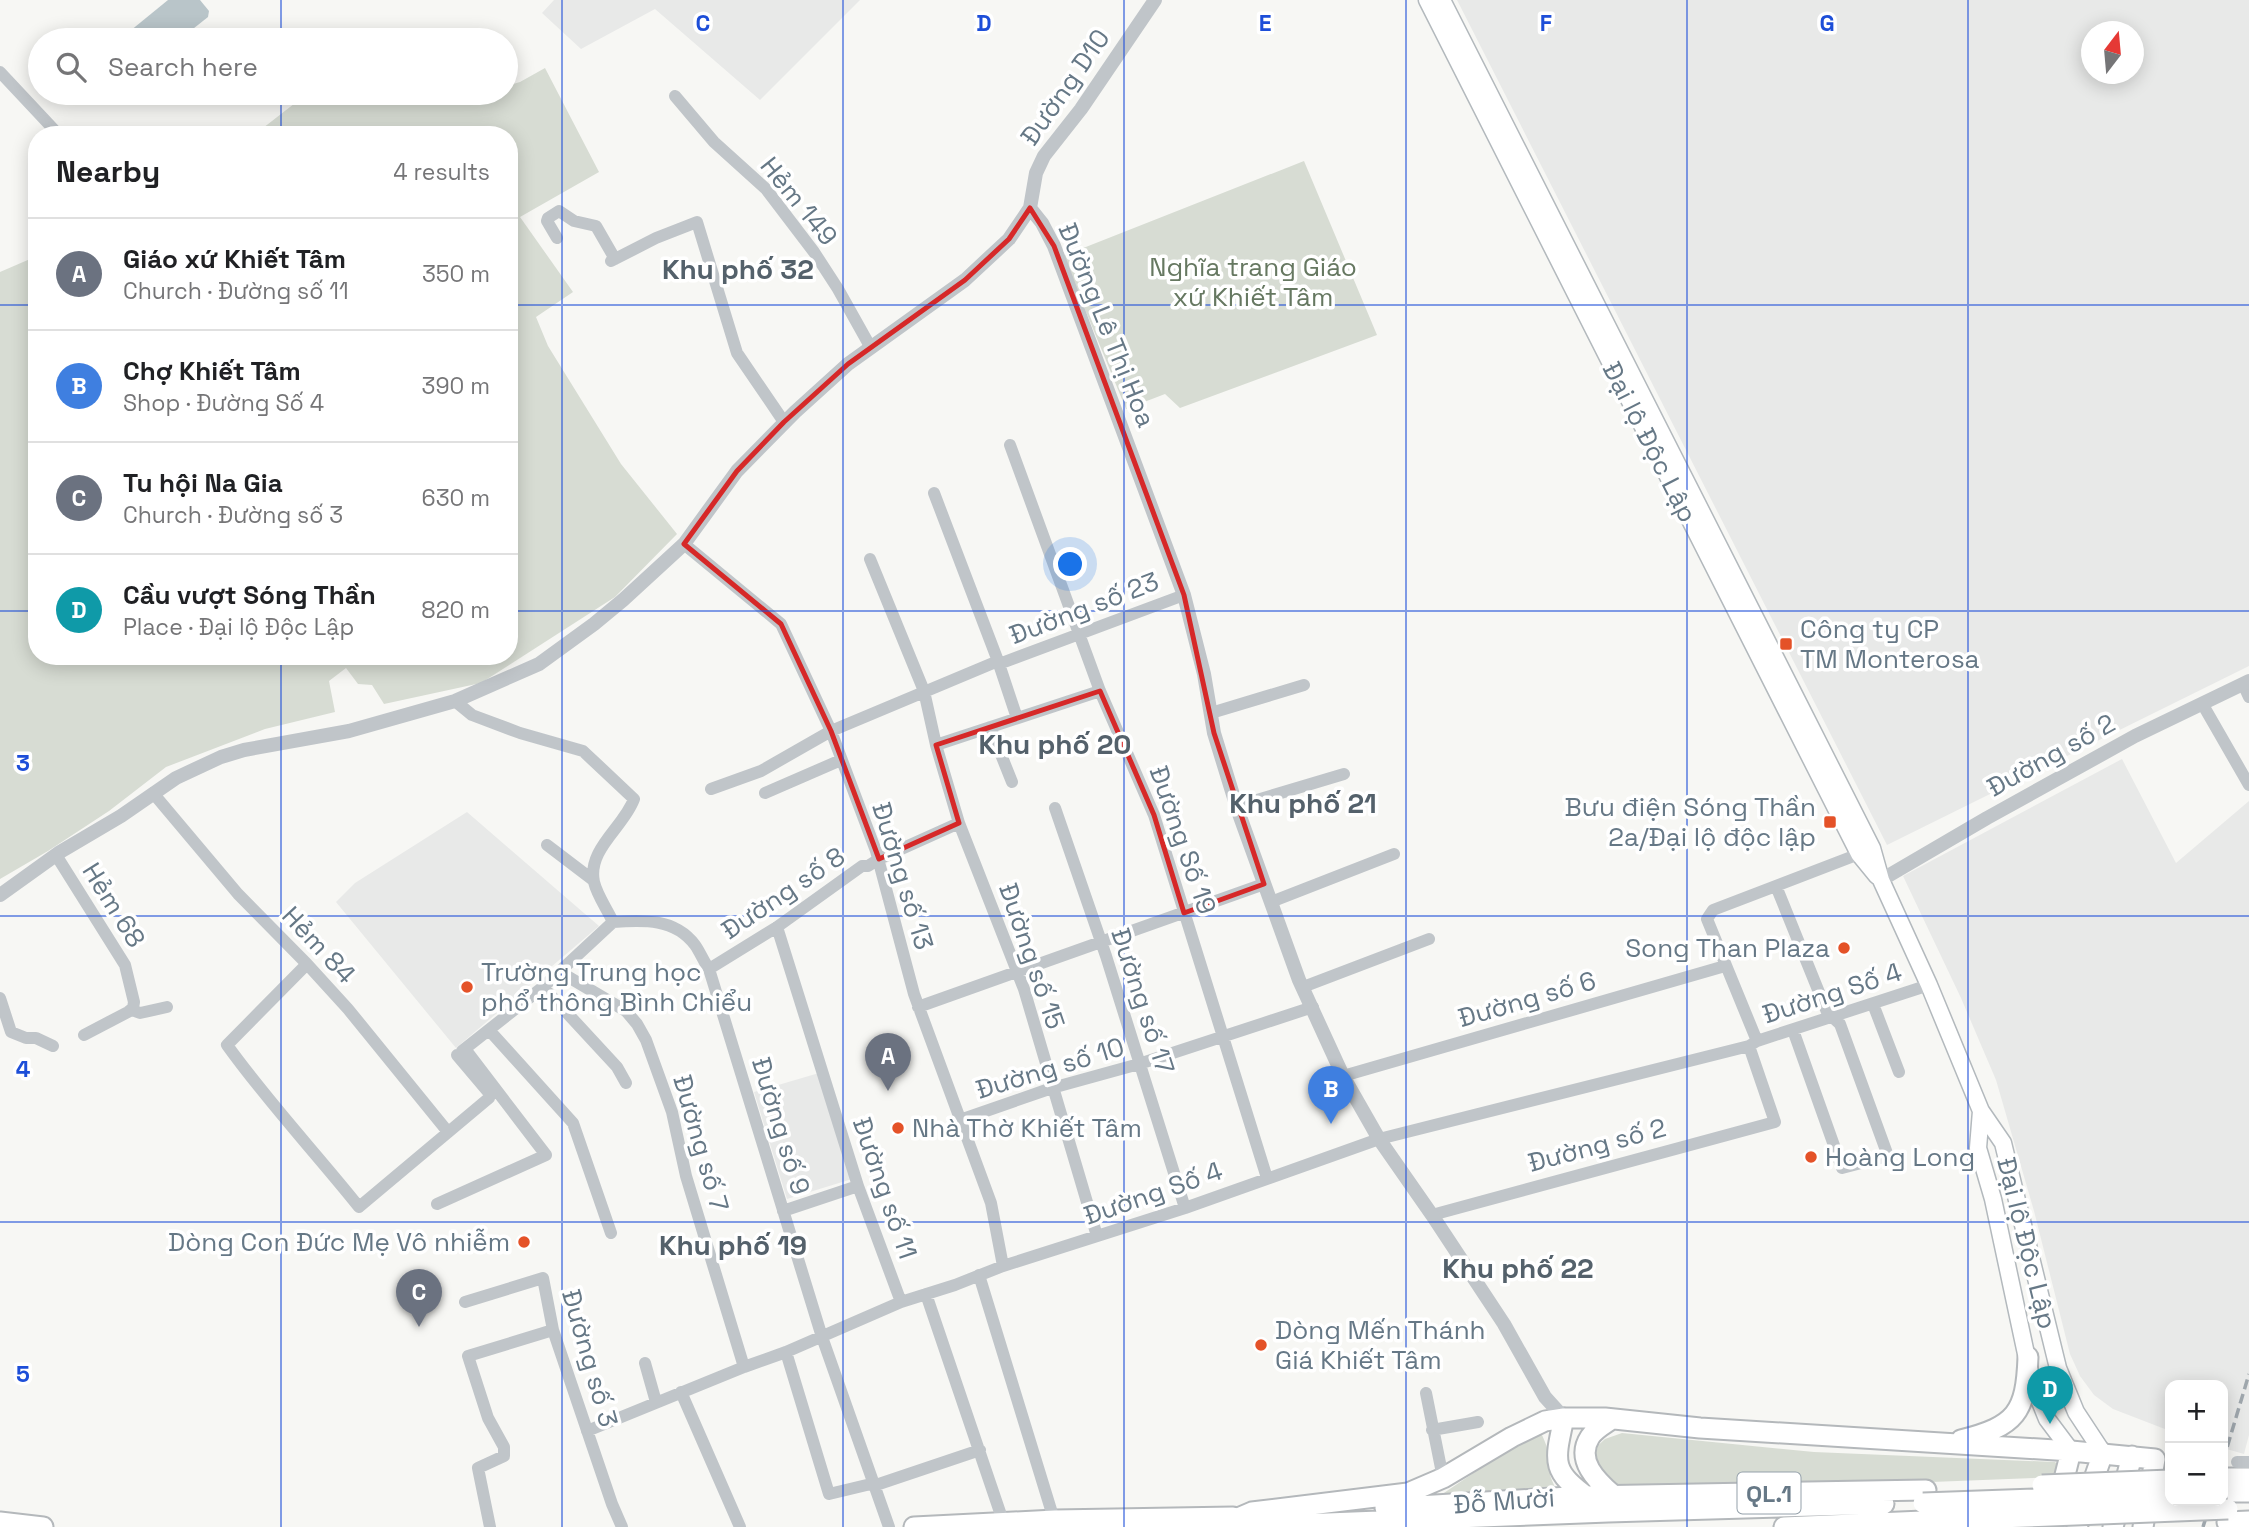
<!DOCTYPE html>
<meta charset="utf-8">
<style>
:root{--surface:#fff;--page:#f2f2f2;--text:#202124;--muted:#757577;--line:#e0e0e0;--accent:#e45228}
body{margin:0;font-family:"Space Grotesk",sans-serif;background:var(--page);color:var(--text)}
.controls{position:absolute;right:21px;bottom:21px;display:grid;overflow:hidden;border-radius:14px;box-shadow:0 4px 18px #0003}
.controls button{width:63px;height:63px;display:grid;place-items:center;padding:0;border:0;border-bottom:2px solid var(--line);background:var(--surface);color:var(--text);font:35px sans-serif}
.compass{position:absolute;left:2081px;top:21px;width:63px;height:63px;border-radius:50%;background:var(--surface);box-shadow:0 4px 18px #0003;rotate:16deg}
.you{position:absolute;left:1071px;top:565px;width:24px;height:24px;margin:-18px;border:5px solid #fff;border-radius:50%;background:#1a73e8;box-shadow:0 0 0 10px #1a73e833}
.badge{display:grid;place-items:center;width:46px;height:46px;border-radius:50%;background:var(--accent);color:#fff;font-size:23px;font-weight:700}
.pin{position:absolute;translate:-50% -58px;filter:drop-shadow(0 2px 4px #0008)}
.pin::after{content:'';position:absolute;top:37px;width:24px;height:21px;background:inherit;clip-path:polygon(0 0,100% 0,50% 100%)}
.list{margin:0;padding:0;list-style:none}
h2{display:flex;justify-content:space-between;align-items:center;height:91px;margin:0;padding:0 28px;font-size:30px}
h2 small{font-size:23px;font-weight:400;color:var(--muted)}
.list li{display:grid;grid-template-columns:46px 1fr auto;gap:21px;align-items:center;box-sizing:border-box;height:112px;padding:0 28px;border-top:2px solid var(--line)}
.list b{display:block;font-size:26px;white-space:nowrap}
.list p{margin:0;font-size:23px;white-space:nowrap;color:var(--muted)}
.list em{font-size:23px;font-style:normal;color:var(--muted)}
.icon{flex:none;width:38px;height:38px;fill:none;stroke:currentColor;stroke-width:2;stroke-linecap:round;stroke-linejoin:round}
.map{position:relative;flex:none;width:2249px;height:1527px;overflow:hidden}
.search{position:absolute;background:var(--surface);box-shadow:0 4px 18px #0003;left:28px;top:28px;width:490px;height:77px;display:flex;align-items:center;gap:18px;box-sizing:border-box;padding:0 24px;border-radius:38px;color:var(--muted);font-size:26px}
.panel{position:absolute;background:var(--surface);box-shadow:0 4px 18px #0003;left:28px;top:126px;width:490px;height:539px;border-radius:28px}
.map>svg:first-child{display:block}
.built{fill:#e8e9e8;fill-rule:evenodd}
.green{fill:#d7dcd3}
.water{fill:#b9c5c9}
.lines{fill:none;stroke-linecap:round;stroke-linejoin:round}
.secondary-casing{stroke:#b3b9bd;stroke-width:19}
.trunk-casing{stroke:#b4b8bb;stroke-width:23}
.minor{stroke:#c0c5c9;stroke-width:12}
.tertiary{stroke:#c0c5c9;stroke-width:14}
.secondary{stroke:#fff;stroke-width:16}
.trunk{stroke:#fff;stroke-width:19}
.rail{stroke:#9fa7ad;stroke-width:3.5;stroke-dasharray:10 5;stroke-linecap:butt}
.trunk-bridge-casing{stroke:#b4b8bb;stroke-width:23;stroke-linecap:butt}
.trunk-bridge{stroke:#fff;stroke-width:19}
.marked{fill:none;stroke:#d62828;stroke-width:5;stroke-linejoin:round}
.grid{fill:none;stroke:#1d4ed8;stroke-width:2;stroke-opacity:0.55}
.poi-dot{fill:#e45228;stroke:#fff;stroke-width:2.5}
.labels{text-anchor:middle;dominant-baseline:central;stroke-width:7;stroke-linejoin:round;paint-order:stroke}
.shield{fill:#fff;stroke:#94a0aa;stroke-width:2}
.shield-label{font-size:24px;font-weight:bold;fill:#667886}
.street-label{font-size:26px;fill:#667886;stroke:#fff}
.park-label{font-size:26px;fill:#667861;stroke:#fff}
.poi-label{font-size:26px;fill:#667886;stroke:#fff;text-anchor:start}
.neighbourhood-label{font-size:28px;font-weight:bold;fill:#54616b;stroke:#fff}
.grid-label{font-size:23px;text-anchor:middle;font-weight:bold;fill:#1d4ed8;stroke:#fff;stroke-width:7;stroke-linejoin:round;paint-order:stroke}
</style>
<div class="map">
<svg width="2249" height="1527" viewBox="0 0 2249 1527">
<rect width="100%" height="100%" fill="#f7f7f4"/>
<path class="built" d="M554,0H860L760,100L655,9L581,49L542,13Z
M1457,0H2249V666L1887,845ZM2092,32H2134V74H2092Z
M2122,759L2176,863L2249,801V1435L2244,1454L2223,1448V1385H2170V1431L2113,1409L2094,1395L2080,1376L2070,1354L2034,1211L1996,1080L1961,998L1903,876Z
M467,812L599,926L456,1048L336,902L355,883Z
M819,1073L852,1179L787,1199L754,1092Z"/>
<path class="green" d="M545,68L599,172L520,217L573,292L536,317L548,346L621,464L677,534L615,597L481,683L384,704L372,685L358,684L346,668L329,681L335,712L265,729L166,767L109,811L48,851L0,879V272L37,256V656H509V135H254L308,93H506V86L520,82Z
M1304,161L1377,335L1180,408L1165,394L1126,409L1063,256Z
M1541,1433C1550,1452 1548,1452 1550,1472C1550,1480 1556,1486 1557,1494L1432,1501L1524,1439Z
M1622,1433L1814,1452L2055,1462L2059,1466L2058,1477L1698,1491L1624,1488L1606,1484L1592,1451L1605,1439Z"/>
<path class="water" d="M168,0H200L209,11L208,17L179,40H119Z"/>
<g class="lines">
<g class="secondary-casing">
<path id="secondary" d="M1427,0L1859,854L1877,876
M1442,0L1872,848L1881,880L1929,985L1981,1111L2003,1143L2058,1368L2076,1412L2103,1453
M1981,1111L1978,1148L1993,1199L2032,1382L2047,1419L2071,1451"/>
</g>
<g class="trunk-casing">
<path id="trunk" d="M1564,1418C1554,1463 1551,1471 1590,1499
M1612,1419C1605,1424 1595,1429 1590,1437C1575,1460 1597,1481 1613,1495
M1961,1440C2016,1426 2026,1413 2028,1357
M2223,1478H2249
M2223,1492H2249
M1385,1508L1585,1496L1926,1490
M0,1522L43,1527
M2227,1522L2249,1521
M914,1527L1055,1520L1233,1517
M1217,1527L1252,1512L1408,1493L1443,1478L1512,1437L1545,1421L1564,1418H1605L1700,1428L2071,1451L2155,1459L2143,1527
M1228,1527L1608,1512L1884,1504
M1784,1527L1923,1521
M2052,1527L2071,1451
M2077,1527L2103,1453
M2113,1527L2132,1456"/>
</g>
<path class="minor" d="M0,72L59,135
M675,96L714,142L766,189L814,252L838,289L871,348
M557,238L547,221L548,218L559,211L574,221L596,226L615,259
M611,261L656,238L697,222L737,353L784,422
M1010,445L1100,691L1154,815L1267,1178
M934,493L998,661
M684,544L781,624L831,731L876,851L914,994L991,1203L1003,1266
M870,559L924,691L936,745L959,823L1024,989L1097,1236
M999,664L1184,595
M999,664L1017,718
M2243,684L2249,697
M455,701L472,715L520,733L583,751L634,799C624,827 587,849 594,882C597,895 607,909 613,922
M2203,705L2249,785
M1211,713L1304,685
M990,727L1012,782
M936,745L1100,691
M711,789L761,771L831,731L998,661L999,664
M153,793L238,894L307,964L348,1009L448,1132
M765,793L841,760
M1237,806L1344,774
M1055,808L1106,956L1185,1208
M547,845L593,880
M56,855L125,965L134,1002L133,1008L128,1012L84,1035
M1776,886L1827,1012L1840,1024L1888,1156L1842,1168L1793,1030
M1271,902L1394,854
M613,922C643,920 675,918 695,945C700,952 704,962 709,969L822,1337L889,1527
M777,927L858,1186L901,1302
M307,964L227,1045C267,1101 315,1152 359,1207L489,1098L490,1094L457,1055
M709,969L777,927L862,866H868L879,859L959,823
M560,972L626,1011L637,1024L646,1040L672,1112L686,1176L744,1367
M543,987L617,1067L626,1083
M1303,987L1429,939
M0,998L11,1032L26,1038H36L53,1046
M1873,1004L1899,1072
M918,1007L1264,884
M132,1010L140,1013L167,1007
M489,1030L573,1123L611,1233
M1757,1041L1707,919L1713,910L1859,854
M462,1051L543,987L613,922
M1343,1076L1725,966
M960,1120L1052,1088L1139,1064L1313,1007
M437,1204L546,1155L465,1049
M783,1211L858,1186
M1432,1215L1775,1122L1749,1046
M979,1275L1056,1526
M926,1294L1005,1527
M465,1302L543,1278L553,1330L612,1504L622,1527
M786,1352L829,1494L875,1483
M645,1363L656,1402
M681,1392L740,1527
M1426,1393L1443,1478
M1432,1430L1478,1422
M587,1431L744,1367L786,1352L901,1302L955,1285L1003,1266L1185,1208L1379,1139L1749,1046L1757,1041L1929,985
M2237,1462H2249
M876,1485L980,1450
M490,1527L478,1468L504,1456V1447L488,1418L468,1356L553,1330"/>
<path class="tertiary" d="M1030,208L1042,223L1054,246L1184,595L1204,674L1214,733L1238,811L1299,980L1343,1076L1379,1139L1432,1215L1504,1324L1545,1397L1564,1418
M1881,880L1987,818L2135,736L2249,681
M0,895L60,852L121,816L176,778L221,757L244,750L349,731L455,701L539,664L594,624L623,600L684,544L737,471L795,412L848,364L965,280L1009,239L1030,208L1036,173L1044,156L1081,109L1155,0"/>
<use href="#secondary" class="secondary"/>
<use href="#trunk" class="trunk"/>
<path class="rail" d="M2223,1461L2249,1374
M2203,1527L2211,1501"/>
<g class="trunk-bridge-casing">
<path id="trunk-bridge" d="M2042,1485L2170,1480
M1923,1503L2170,1494
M1923,1521L2228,1509"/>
</g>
<use href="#trunk-bridge" class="trunk-bridge"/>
</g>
<path class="marked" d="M1030,208L1054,246L1184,595L1214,733L1264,884L1184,913L1154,815L1100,691L936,745L959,823L879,859L831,731L781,624L684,544L737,471L784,422L848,364L965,280L1009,239Z"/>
<path class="grid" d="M281,0V40M562,0V1527M843,0V1527M1124,0V1527M1406,0V1527M1687,0V1527M1968,0V1527M281,93V135M0,305H37M509,305H2249M0,611H37M509,611H2249M281,656V1527M0,916H2249M0,1222H2249"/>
<g class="poi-dot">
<rect x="1779" y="637" width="14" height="14" rx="3.5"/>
<rect x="1823" y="815" width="14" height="14" rx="3.5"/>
<circle cx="1844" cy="948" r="7"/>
<circle cx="467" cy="987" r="7"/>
<circle cx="898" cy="1128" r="7"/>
<circle cx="1811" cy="1157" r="7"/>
<circle cx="524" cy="1242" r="7"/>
<circle cx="1261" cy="1345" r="7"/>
</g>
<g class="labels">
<rect class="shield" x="1737.5" y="1472.5" width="63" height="41" rx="5"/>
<g class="shield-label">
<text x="1769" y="1493">QL.1</text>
</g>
<g class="street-label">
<text transform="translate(1065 87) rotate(-55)">Đường D10</text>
<text transform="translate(799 201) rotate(51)">Hẻm 149</text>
<text transform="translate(1107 325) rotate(68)">Đường Lê Thị Hoa</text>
<text transform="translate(1650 442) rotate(63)">Đại lộ Độc Lập</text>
<text transform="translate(1084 608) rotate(-21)">Đường số 23</text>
<text transform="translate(2051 755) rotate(-29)">Đường số 2</text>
<text transform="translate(1183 840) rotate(71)">Đường Số 19</text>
<text transform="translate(903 876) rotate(73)">Đường số 13</text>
<text transform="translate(783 893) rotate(-34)">Đường số 8</text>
<text transform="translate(114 905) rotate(58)">Hẻm 68</text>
<text transform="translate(319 945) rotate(47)">Hẻm 84</text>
<text transform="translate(1032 956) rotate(71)">Đường số 15</text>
<text transform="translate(1832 993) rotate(-18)">Đường Số 4</text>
<text transform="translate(1527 999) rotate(-16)">Đường số 6</text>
<text transform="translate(1143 1001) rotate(72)">Đường số 17</text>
<text transform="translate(1050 1068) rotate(-17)">Đường số 10</text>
<text transform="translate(781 1126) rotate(73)">Đường số 9</text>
<text transform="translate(701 1143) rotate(74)">Đường số 7</text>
<text transform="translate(1597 1145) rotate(-15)">Đường số 2</text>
<text transform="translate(885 1188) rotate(71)">Đường số 11</text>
<text transform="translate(1153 1193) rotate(-19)">Đường Số 4</text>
<text transform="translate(2027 1243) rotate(76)">Đại lộ Độc Lập</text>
<text transform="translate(590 1358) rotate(74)">Đường số 3</text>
<text transform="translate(1504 1501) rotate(-4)">Đỗ Mười</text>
</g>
<g class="park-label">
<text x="1253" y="267">Nghĩa trang Giáo<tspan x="1253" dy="30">xứ Khiết Tâm</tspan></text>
</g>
<g class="poi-label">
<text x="1800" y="629">Công ty CP<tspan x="1800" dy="30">TM Monterosa</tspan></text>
<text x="1816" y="807" text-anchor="end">Bưu điện Sóng Thần<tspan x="1816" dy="30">2a/Đại lộ độc lập</tspan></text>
<text x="1830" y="948" text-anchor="end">Song Than Plaza</text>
<text x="481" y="972">Trường Trung học<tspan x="481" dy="30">phổ thông Bình Chiểu</tspan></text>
<text x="912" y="1128">Nhà Thờ Khiết Tâm</text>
<text x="1825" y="1157">Hoàng Long</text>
<text x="510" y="1242" text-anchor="end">Dòng Con Đức Mẹ Vô nhiễm</text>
<text x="1275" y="1330">Dòng Mến Thánh<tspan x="1275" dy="30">Giá Khiết Tâm</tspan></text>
</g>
<g class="neighbourhood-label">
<text x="738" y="269">Khu phố 32</text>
<text x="1055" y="744">Khu phố 20</text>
<text x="1303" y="803">Khu phố 21</text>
<text x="733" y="1245">Khu phố 19</text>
<text x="1518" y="1268">Khu phố 22</text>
</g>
</g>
<g class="grid-label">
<text x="703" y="31">C</text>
<text x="984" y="31">D</text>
<text x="1265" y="31">E</text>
<text x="1546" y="31">F</text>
<text x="1827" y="31">G</text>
<text x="23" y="771">3</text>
<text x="23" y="1077">4</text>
<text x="23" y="1382">5</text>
</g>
</svg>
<div class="controls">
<button>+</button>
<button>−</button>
</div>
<svg class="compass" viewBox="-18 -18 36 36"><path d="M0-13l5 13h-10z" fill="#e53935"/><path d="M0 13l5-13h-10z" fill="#757577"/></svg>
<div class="you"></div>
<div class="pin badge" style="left:888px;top:1091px;background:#6b7280">A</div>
<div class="pin badge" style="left:1331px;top:1124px;background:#3f7fe0">B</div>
<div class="pin badge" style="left:419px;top:1327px;background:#6b7280">C</div>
<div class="pin badge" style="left:2050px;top:1424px;background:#0f9aa8">D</div>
<div class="search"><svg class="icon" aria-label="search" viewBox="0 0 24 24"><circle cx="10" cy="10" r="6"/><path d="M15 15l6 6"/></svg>Search here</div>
<section class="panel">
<h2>Nearby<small>4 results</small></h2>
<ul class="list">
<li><span class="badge" style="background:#6b7280">A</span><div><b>Giáo xứ Khiết Tâm</b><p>Church · Đường số 11</p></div><em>350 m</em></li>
<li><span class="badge" style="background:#3f7fe0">B</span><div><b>Chợ Khiết Tâm</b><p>Shop · Đường Số 4</p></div><em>390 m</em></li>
<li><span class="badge" style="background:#6b7280">C</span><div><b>Tu hội Na Gia</b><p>Church · Đường số 3</p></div><em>630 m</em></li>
<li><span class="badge" style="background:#0f9aa8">D</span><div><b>Cầu vượt Sóng Thần</b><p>Place · Đại lộ Độc Lập</p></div><em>820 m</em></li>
</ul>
</section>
</div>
